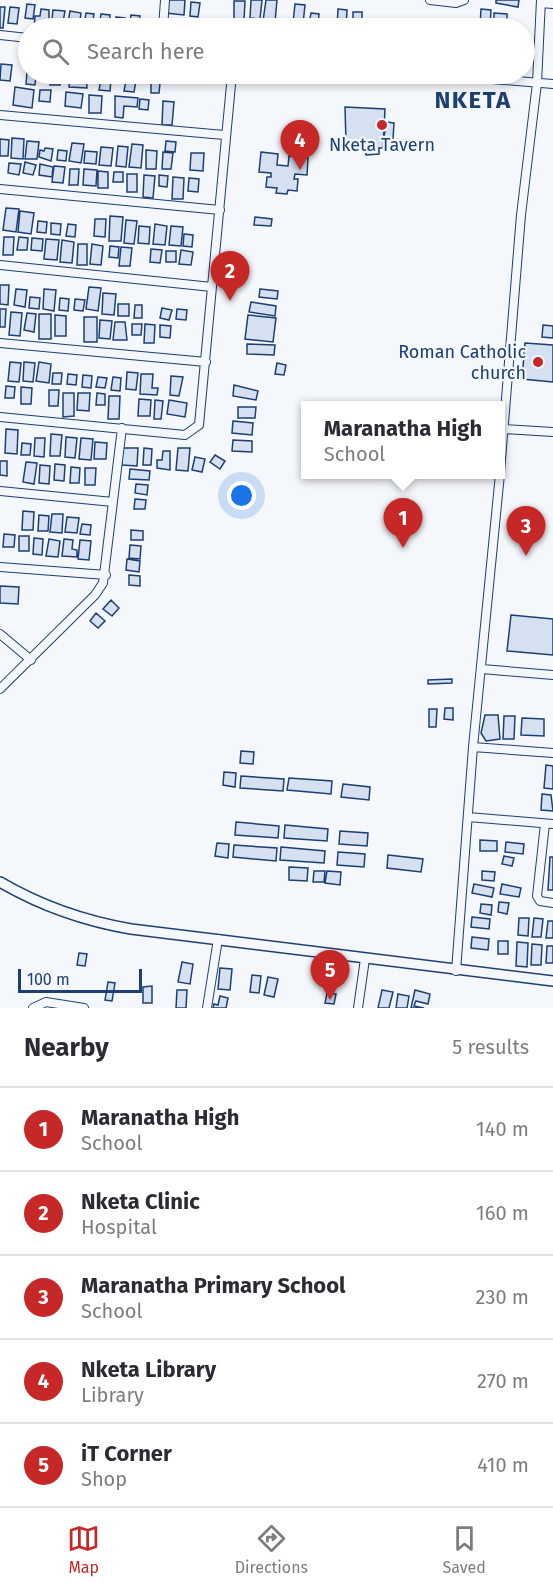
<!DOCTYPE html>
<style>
:root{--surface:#fff;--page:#f2f2f3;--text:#2b2b33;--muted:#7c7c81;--line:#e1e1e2;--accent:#c62828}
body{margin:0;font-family:"Fira Sans",sans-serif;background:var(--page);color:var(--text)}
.scale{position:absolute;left:18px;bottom:15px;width:124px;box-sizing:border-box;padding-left:6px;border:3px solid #1d3f73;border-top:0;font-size:16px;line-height:21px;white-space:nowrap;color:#1d3f73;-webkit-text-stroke:4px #f4f7fb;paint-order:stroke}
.you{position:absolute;left:242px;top:496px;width:21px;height:21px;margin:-15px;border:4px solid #fff;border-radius:50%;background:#1a73e8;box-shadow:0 0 0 9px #1a73e833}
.badge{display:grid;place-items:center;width:39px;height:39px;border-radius:50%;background:var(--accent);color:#fff;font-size:20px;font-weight:700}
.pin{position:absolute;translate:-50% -50px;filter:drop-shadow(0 2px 3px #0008)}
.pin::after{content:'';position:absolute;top:32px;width:21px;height:18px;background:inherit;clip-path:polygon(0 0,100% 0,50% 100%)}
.popup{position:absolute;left:301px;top:401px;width:204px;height:78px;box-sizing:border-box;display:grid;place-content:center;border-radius:0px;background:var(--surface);filter:drop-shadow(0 2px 4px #0005);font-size:20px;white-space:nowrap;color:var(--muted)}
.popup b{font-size:22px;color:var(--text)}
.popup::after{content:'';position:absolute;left:50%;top:100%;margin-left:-12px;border:12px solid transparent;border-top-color:var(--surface)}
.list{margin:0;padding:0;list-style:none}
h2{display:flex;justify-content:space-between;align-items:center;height:78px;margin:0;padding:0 24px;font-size:26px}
h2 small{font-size:20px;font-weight:400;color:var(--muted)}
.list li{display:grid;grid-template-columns:39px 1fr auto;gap:18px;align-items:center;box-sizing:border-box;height:84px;padding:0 24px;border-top:2px solid var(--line)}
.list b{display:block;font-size:22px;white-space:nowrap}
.list p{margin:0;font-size:20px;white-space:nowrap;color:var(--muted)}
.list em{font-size:20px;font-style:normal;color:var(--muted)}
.icon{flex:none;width:33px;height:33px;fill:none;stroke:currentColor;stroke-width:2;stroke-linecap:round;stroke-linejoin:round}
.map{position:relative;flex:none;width:553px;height:1008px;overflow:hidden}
.search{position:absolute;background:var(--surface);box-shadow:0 3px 9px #0003;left:18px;right:18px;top:18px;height:66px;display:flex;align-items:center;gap:15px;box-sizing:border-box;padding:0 21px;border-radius:33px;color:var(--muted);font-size:22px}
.sheet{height:498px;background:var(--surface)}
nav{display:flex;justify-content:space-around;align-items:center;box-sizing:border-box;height:84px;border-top:2px solid var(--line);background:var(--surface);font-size:16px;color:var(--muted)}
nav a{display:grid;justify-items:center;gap:3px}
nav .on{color:var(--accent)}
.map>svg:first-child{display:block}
.building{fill:#d5e0f0;stroke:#1d3f73;stroke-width:1.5}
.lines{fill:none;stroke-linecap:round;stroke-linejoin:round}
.minor-casing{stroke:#1d3f73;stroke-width:10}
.tertiary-casing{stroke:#1d3f73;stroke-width:12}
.minor{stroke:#f4f7fb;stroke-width:8}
.tertiary{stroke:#f4f7fb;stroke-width:9}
.poi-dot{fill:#c62828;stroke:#f4f7fb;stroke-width:2}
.labels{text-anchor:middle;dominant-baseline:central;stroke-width:4.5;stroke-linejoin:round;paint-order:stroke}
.poi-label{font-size:18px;fill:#1d3f73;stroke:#f4f7fb}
.district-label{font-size:24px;font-weight:bold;letter-spacing:1.5px;fill:#1d3f73;stroke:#f4f7fb}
</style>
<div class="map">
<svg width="553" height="1008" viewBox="0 0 553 1008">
<rect width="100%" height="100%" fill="#f4f7fb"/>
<path class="building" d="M167,0H185L184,15L166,13Z
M251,0H262L260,19L250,18Z
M266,0H277L275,22L263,21Z
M496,0H519L518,7L496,3Z
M234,1H245L244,20H234Z
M191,2L200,3L198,17L190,16Z
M27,4L35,5L33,19L25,18Z
M295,4L305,5L303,24L293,23Z
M0,7H5L3,28H0Z
M10,7L19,8L17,24L8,23Z
M41,9L49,10V28H34L35,16H40Z
M338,9L347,10L346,28H337Z
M481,9L491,10L490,27L480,26Z
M53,10L65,11L62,28H51Z
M70,11L81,13L79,28H67Z
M353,12H362V28H353Z
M86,13L94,14L92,26L84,25Z
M311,13L319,14L318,26L309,25Z
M494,13L507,14V25L494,24Z
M101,14L110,15L109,28H99Z
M131,15L140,16L138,28H129Z
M116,17L125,18L124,28H115Z
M428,19L438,21L437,28H426Z
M1,64L12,65L10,81L0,80Z
M27,72L36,74L35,85L26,84Z
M51,74H61L60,85H50Z
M77,74H86L87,88L69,87L70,77L77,78Z
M101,79L111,80L110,91L99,90Z
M126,80L136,81L134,92L124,91Z
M151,82L160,83L159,93H151Z
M15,87L34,90L32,108L13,105Z
M40,90H51L50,102L39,101Z
M66,92L83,94L81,108L65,106Z
M89,95L102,96L101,113H89Z
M115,96L138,98L137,107L124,106L123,118L115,117Z
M140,99L149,100L148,110L139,109Z
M163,101L174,102L172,125H162Z
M345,107L385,109L383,148H379V154L366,155L364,144L346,143Z
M386,122L394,123L393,139L384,138Z
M12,138L24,139L23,159L11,158Z
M0,139L9,140L8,156H0Z
M27,141L39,142L37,159H25Z
M166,141L176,142L175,152L165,151Z
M72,143L84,144L81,163L69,161Z
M132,144L143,145L141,168L129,167Z
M118,146L128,147L126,167L116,166Z
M101,147L113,148L111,166L99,165Z
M45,148L53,149L51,161L39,157L40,150L44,151Z
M58,150L67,151L66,161L57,160Z
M146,150L157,151L156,169H146Z
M85,151L97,152L96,164L84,163Z
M163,152L173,153L171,169H162Z
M261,152L278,154L277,165L288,166L289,156L308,158L307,175L295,174L294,179H298L297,191L288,190L287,194L276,193L277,188L266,187L267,177H271V173L259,172Z
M191,153H204L203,171L190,170Z
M25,162L36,165L33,175L23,173Z
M9,163L21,164L19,175L8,173Z
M40,164L53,167L52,177L39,175Z
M54,166L65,167L63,183L52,182Z
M70,169H79L78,185H69Z
M84,169L97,170L96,186L83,185Z
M98,171L108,172V188H98Z
M114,172H123V182H113Z
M127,174H137V192H127Z
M144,175L155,176L153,198L143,197Z
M159,175L168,176L167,187L159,186Z
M173,177L184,178L183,199H172Z
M189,178L199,179L198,192L188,191Z
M6,208L19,209L16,232L3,230Z
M20,211L34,213L31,234L18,232Z
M110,216L123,217L121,241H109Z
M255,217L272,219L271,226L254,225Z
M95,219H106L105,237L94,236Z
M126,220L137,221L134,244L124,243Z
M38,221L47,222L46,233L37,232Z
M51,223L61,224L60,235L51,234Z
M68,224L76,225L75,237L66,236Z
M155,224L167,226L165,245L153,244Z
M139,226L150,227L149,244L138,243Z
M171,226L183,227L181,246L169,245Z
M184,234L193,235L192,247L183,246Z
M4,237H14L13,255H3Z
M19,237L28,238L27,250H17Z
M32,238L43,239L42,251L31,250Z
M46,239L59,240L57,260L44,259Z
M62,240L74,242L72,263L60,262Z
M78,244H87V265H77Z
M92,244L103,246L101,265L90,264Z
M110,246L119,247L118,258L109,257Z
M121,247L132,248L130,266H119Z
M151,249L162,250L160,263L150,262Z
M181,250L193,252L191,265L179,264Z
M166,251H176V262H166Z
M0,285H9L8,305L0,304Z
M89,287L101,288L98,311L86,309Z
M16,289L27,290L25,307L14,305Z
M44,289L56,290L54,311L43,309Z
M260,289L278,291L277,299L259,297Z
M103,293L116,294L114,315L102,314Z
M30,297L40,298L39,309L29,308Z
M60,298L69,299L68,311L59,310Z
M75,299L85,300L83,311L74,310Z
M251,302L276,306L275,316L249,312Z
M118,304H129V316H118Z
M135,305H142V318H134Z
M162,308L172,310L169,320L160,318Z
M0,309H6L5,327H0Z
M177,309L187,310L186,320L176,319Z
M11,312L22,313L20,336L9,335Z
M27,313L36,314L34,332L24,330Z
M39,314H51V339H39Z
M55,315L66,316V336H55Z
M248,315L276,318L273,342L245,339Z
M84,317H97V342H84Z
M100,320L112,321L110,339L99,338Z
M115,322H125L127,340H113Z
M132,324H142L141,335H132Z
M145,324L155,325L154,343H144Z
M160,325L171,326L170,338L160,337Z
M543,325L553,326V338L542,337Z
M525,343L553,345V382L522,379Z
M247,344L275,345L274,355L247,354Z
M10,362L21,363L19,382L8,381Z
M24,362L35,363L33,382L23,381Z
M39,362L51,364L49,383L36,381Z
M277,363L286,365L284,375L275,374Z
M127,372L138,373L136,390L126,389Z
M53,373H62L61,384H52Z
M68,374L77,375L76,385L67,384Z
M141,374H153L152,388H158L157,395L140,394Z
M83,375L92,376L91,388L82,387Z
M171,376L183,377L179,396L170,395Z
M98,377L107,378L105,388L96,387Z
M113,377L121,378L120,391L111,390Z
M234,385L258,391L256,400L233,396Z
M6,386L15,387L14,398H5Z
M21,387L32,388L31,404H21Z
M49,390H59L58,406H49Z
M63,393H74V416L63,417Z
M78,393H90L89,411L77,410Z
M97,393L105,394V405H96Z
M109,396H120L119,419H108Z
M139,399L151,400L150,416H138Z
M155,400L163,401L161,419H154Z
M169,400L187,403L185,417L167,414Z
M238,407H256L255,418H238Z
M233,421L253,423L252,435L232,433Z
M6,429L18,430L17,454L5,453Z
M51,434L62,435L60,456H50Z
M66,437L77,438L75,458L65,457Z
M35,438H45L44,457L34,456Z
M81,438L93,439L91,460L79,459Z
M233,440L252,441V452L232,451Z
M95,442L107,443L106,459H94Z
M22,443L31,444L30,455H21Z
M122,448H138L137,466L122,465Z
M144,448L152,449L151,465H143Z
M178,448H190L188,471L176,470Z
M163,451H170V470L157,468V460H162Z
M215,455L225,461L220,469L210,462Z
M195,457L205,459L202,472L192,470Z
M0,461H7V476L0,475Z
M26,462L37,463L34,484L23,482Z
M55,464L65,465L64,481L54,480Z
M40,465L50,466L49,484L39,483Z
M71,467L80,468L79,483H70Z
M85,468H96L95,485H85Z
M130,469L150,471L149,480L129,479Z
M136,484L148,485L147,495L135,493Z
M135,499L146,500L145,509H134Z
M23,511L34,512L33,530H22Z
M52,514H63L62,533L50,532Z
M39,515L49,516L48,531H38Z
M67,517L79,518L77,533L65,532Z
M82,524L91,525L90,535L80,534Z
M131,530L143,531V540H131Z
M4,534L15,535L14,547H3Z
M19,536H29V551H19Z
M34,538L43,539L42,555L33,554Z
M49,539L60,541L58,557L46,556Z
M64,539L73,540L72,549L77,550V557L62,556Z
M80,540L91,541L89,560L78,559Z
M130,545L141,546L140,559L129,558Z
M127,559L140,561L139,572L126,570Z
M129,575L140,576V586L129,585Z
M0,586L19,587L18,604L0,603Z
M111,600L119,608L112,616L103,609Z
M96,613L105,621L98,628L90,621Z
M511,615L553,619V655L507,651Z
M452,679V683L428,684V680Z
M445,708H453V720L444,719Z
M429,709H437L436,727H429Z
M485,715H498L500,739L486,741L481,733Z
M504,716H515L514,739H503Z
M522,718L544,719V736L521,735Z
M241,751L254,752L253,764L240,763Z
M546,765L553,766V789L544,788Z
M224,772L236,773L235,787L223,785Z
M241,776L284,779L283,791L240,788Z
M289,778L332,781L331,794L287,790Z
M343,784L370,787L369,800L341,797Z
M542,794L551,795L553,811L541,810Z
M236,822L279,826L278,838L235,835Z
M285,825L328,829L327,841L284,838Z
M340,831L368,833L367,846L339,844Z
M480,840L497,841V851H480Z
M506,842L524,844L523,854L505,852Z
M217,843L229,844L228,858L215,856Z
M234,845L277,848L276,861L233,857Z
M281,847L325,851L324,863L280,860Z
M338,852L365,854L364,867L337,865Z
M388,855L423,859L421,872L387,868Z
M504,856L514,858L512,866L502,864Z
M550,857H553V890H548Z
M289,867L308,868L307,881L289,880Z
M314,871H325L324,882H313Z
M327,871L341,872L340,885L325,883Z
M482,871L495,872L494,881L482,880Z
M474,884L494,888L492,897L472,893Z
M502,884L521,888L519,897L500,894Z
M499,902L509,903L507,914L498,912Z
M481,904L492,905L491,915L480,913Z
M472,917L490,919L489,929L471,927Z
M519,918H529L528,936L518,935Z
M534,918L543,919L541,937H532Z
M548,921H553V938H546Z
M472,937L489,939L488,950L471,948Z
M498,941H508V954H498Z
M517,942L528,943L527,967L516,966Z
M532,944L542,945L541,965H531Z
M547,946H553V963H546Z
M79,953L87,954L85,966L77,965Z
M182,962L193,964L190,984L178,982Z
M220,968L232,969L230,990L218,989Z
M252,975L261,976L259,993L250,992Z
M268,977L278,979L274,997L264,995Z
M108,982L115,983L112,1001L105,1000Z
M152,986V1003H143V987Z
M177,990H187L186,1008H176Z
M382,990L393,992L389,1008H378Z
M415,990L430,994L428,1004L416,1001L414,1006L424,1008H411Z
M327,993L336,994L334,1004L325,1003Z
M398,994L409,996L407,1008H396Z
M220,996L228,998L226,1008H213L214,1004L218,1005Z"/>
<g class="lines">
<g class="minor-casing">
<path id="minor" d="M430,0L456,3L464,0
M541,3L553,4
M163,28L165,0
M0,35L28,38
M430,74L553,84
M0,115L224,135
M0,189L220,210
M0,265L212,287
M0,343L206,362
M0,417L185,435L199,425L232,74
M505,429L553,432
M500,472L521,215L537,83L541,0
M0,491L113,502
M0,567L106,575
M0,634L31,660
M482,669L553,675
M0,689L95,595L103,583L122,428
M473,747L553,753
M468,817L553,824
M545,824L537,896L540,901L553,903
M456,971L473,747L500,474
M33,1008L46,1002L84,1008
M207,1008L218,939
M358,1008L365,959"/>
</g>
<g class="tertiary-casing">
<path id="tertiary" d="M0,882C41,906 84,921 131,929L553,981"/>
</g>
<use href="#minor" class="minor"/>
<use href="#tertiary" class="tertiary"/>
</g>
<g class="poi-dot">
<circle cx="382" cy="125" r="6"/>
<circle cx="538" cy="362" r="6"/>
</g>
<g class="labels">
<g class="poi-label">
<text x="382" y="145">Nketa Tavern</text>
<text x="526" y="352" text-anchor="end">Roman Catholic<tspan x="526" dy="21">church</tspan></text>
</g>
<g class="district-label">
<text x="473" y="100">NKETA</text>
</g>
</g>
</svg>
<div class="scale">100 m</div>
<div class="you"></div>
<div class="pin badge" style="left:403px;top:548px">1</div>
<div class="popup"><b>Maranatha High</b>School</div>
<div class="pin badge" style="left:230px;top:301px">2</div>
<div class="pin badge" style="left:526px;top:556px">3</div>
<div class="pin badge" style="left:300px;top:170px">4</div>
<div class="pin badge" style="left:330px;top:1000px">5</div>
<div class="search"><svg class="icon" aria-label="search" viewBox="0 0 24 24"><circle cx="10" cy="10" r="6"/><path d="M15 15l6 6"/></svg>Search here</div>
</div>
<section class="sheet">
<h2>Nearby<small>5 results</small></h2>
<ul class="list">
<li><span class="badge">1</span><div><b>Maranatha High</b><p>School</p></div><em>140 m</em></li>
<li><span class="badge">2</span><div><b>Nketa Clinic</b><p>Hospital</p></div><em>160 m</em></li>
<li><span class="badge">3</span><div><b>Maranatha Primary School</b><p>School</p></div><em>230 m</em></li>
<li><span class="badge">4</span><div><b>Nketa Library</b><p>Library</p></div><em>270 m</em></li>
<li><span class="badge">5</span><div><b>iT Corner</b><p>Shop</p></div><em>410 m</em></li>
</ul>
</section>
<nav>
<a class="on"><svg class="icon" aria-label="map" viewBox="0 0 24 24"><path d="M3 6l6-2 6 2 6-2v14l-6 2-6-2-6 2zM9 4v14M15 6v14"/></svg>Map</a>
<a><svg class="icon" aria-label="directions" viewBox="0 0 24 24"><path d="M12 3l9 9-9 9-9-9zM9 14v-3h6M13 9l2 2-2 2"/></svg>Directions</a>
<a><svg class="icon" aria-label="saved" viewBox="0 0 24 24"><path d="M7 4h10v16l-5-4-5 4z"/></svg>Saved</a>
</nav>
